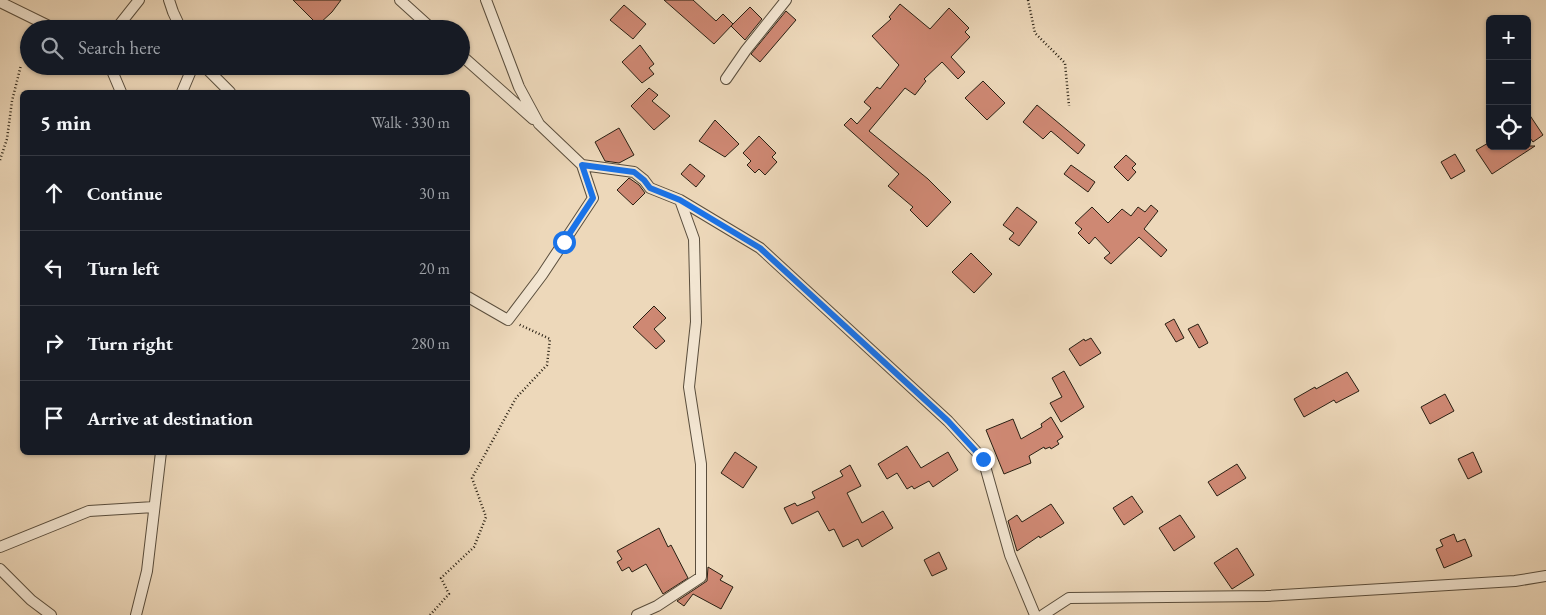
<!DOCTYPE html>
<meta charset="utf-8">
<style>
:root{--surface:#171b24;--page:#242831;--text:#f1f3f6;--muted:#9ea1a6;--line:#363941}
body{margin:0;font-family:"EB Garamond",serif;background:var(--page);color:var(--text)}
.controls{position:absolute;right:15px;top:15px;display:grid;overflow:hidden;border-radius:8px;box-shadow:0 1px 4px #0004}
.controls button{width:45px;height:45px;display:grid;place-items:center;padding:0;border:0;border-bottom:1px solid var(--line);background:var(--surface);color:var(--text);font:25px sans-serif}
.stop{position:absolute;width:15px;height:15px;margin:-11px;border:4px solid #1a73e8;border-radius:50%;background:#fff}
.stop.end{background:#1a73e8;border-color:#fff;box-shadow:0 1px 5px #0008}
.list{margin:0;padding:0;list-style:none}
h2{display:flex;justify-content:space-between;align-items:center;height:65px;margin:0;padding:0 20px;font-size:21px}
h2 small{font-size:16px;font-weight:400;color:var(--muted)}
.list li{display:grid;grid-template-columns:32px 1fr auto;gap:15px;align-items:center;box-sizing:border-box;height:75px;padding:0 20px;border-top:1px solid var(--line)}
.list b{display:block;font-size:19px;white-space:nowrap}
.list em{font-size:16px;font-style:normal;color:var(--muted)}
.icon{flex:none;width:28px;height:28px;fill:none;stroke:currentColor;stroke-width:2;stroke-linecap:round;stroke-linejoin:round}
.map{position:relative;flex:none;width:1546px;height:615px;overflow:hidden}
.search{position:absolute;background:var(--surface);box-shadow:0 1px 4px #0004;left:20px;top:20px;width:450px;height:55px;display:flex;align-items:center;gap:12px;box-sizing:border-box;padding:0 18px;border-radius:28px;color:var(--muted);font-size:19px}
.panel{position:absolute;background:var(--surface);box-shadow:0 1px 4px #0004;left:20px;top:90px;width:450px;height:365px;border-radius:8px}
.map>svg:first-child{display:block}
.building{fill:#ce8873;stroke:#292013}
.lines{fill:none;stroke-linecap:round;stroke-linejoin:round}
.street-casing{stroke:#5a4e3d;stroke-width:12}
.path{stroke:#292013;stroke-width:2.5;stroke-dasharray:1 2.5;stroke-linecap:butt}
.street{stroke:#f3e6d2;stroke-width:10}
.route{stroke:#1a73e8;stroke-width:6}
</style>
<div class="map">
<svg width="1546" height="615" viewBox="0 0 1546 615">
<rect width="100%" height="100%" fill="#edd8ba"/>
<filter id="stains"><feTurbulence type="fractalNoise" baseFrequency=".004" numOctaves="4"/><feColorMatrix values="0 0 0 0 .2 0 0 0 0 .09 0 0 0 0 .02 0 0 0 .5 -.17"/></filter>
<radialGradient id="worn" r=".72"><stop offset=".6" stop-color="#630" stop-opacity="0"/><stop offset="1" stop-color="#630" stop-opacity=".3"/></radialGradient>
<path class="building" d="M293,0H341L332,12L318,25Z
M664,0H693L716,21L723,14L733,24L714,44Z
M900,4L930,29L949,8L969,28L965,32L970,37L951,57L965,72L958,79L942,62L924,79L926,81L915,95L905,88L869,131L928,179L951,202L927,227L910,210L913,207L888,186L899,174L844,125L851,118L857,124L871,108L864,102L877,87L880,89L899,65L872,36L891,19L889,17Z
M624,5L646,24L633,39L610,20Z
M750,7L762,19L745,40L731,26Z
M786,11L796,20L760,62L751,54Z
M640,45L654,64L649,68L654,74L642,83L622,62Z
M983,81L1005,103L987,120L965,98Z
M649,88L658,95L652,101L670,116L654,130L631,106Z
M1037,105L1085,145L1078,154L1051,131L1043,139L1023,122Z
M1527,111L1543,135L1533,142L1527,134Z
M715,120L739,144L725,157L699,141Z
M619,128L634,155L619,163L605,161L595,142Z
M759,136L776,153L772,157L777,162L765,175L759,169L755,173L747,165L751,161L743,153Z
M1490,142V146H1535L1492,174L1476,150Z
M1455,154L1465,171L1451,179L1441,162Z
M1126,155L1136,164L1132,168L1136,172L1128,181L1114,167Z
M690,164L705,176L696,187L681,174Z
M1071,165L1095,182L1088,192L1064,174Z
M629,178L639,185L645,193L633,205L617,190Z
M1151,205L1158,211L1144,229L1167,250L1161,257L1139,237L1111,264L1104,258L1110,253L1095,237L1089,244L1078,233L1082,229L1075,223L1092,207L1108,223L1122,209L1131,216L1138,207L1145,212Z
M1017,207L1037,222L1019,246L1009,239L1014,233L1003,225Z
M971,253L992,274L974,293L952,272Z
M654,306L666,318L654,329L665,341L656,349L633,327Z
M1174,319L1184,338L1176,342L1165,324Z
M1198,324L1208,343L1199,348L1188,329Z
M1091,338L1101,353L1080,366L1069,349L1084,339L1085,341Z
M1064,371L1084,407L1061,422L1050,403L1062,397L1052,378Z
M1347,372L1359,391L1336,403L1334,400L1304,417L1294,399L1315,387L1316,389Z
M1445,394L1454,411L1430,424L1421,407Z
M1051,417L1063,437L1057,441L1059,444L1051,449L1050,447L1045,449L1044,447L1029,456L1031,463L1004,474L986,430L1013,419L1021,439L1042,427L1041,424Z
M907,446L921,468L948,452L958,470L933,487L929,481L914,489L912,486L907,489L897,473L887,479L878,464Z
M735,452L757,467L743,488L721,473Z
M1473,452L1482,472L1468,479L1458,459Z
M1237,464L1246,478L1217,496L1208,482Z
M850,465L861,486L847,493L862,523L883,511L893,528L862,547L858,539L843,547L834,529L829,531L818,511L792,524L784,508L795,503L797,506L815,498L812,492L843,476L840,471Z
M1132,496L1143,512L1124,525L1113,508Z
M1051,504L1064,523L1040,538L1039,536L1017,551L1008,521L1017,515L1022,522Z
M1180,515L1195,537L1174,551L1159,528Z
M659,528L668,547L671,545L688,578L663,594L646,564L632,572L629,567L622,571L617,562L622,559L617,551Z
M1454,534L1457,542L1465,539L1472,556L1444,568L1436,549L1443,546L1440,540Z
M1237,548L1254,575L1232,589L1214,563Z
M939,552L947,569L932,576L924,560Z
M708,567L723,576L720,580L733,587L721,609L693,594L684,606L677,601L707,581Z"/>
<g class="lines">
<g class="street-casing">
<path id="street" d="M169,0L173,12L181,29
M400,0L432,29
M486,0L519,87L539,124L582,165L634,172L644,180L650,188L680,200L694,239L696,322L689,387L701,464V577L657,606L637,615
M0,2L55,29
M116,29L139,0
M461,55L533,119
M110,66L121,92
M204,66L230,92
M726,79L746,50L786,0
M182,92L193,66
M680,200L760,248L948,421L983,459L1010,555L1035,615
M468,297L508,320L542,275L593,198L582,165
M0,547L89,511L154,507
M0,569L31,600L51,615
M136,615L147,571L161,452
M1043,615L1069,598L1266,596L1515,581L1546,576"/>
</g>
<path class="path" d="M1028,0L1035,33L1065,63L1069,106
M0,160L7,139L12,101L21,65
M430,615L449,594L441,578L474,547L486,517L472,478L516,398L547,365L550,339L518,324"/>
<use href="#street" class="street"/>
</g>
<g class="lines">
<path class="route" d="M564,242L593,198L582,165L634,172L644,180L650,188L680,200L760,248L948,421L983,459"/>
</g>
<rect width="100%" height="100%" filter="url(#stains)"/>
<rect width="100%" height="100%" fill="url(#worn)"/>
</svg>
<div class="controls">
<button>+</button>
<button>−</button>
<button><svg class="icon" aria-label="locate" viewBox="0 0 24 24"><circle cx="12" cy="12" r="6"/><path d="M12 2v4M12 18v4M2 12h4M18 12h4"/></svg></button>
</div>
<div class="stop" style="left:564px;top:242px"></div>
<div class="stop end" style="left:983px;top:459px"></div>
<div class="search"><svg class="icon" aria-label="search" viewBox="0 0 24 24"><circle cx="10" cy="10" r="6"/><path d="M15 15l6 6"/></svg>Search here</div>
<section class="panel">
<h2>5 min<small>Walk · 330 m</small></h2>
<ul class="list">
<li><svg class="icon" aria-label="ahead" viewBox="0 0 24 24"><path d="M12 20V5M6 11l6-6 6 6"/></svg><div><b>Continue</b></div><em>30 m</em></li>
<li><svg class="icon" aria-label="left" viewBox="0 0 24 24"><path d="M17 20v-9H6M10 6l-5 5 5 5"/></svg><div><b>Turn left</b></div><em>20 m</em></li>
<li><svg class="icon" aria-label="right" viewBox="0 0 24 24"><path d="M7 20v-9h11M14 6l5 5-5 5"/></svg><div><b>Turn right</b></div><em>280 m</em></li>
<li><svg class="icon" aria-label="arrive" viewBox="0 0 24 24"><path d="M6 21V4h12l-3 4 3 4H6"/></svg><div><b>Arrive at destination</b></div></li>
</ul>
</section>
</div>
